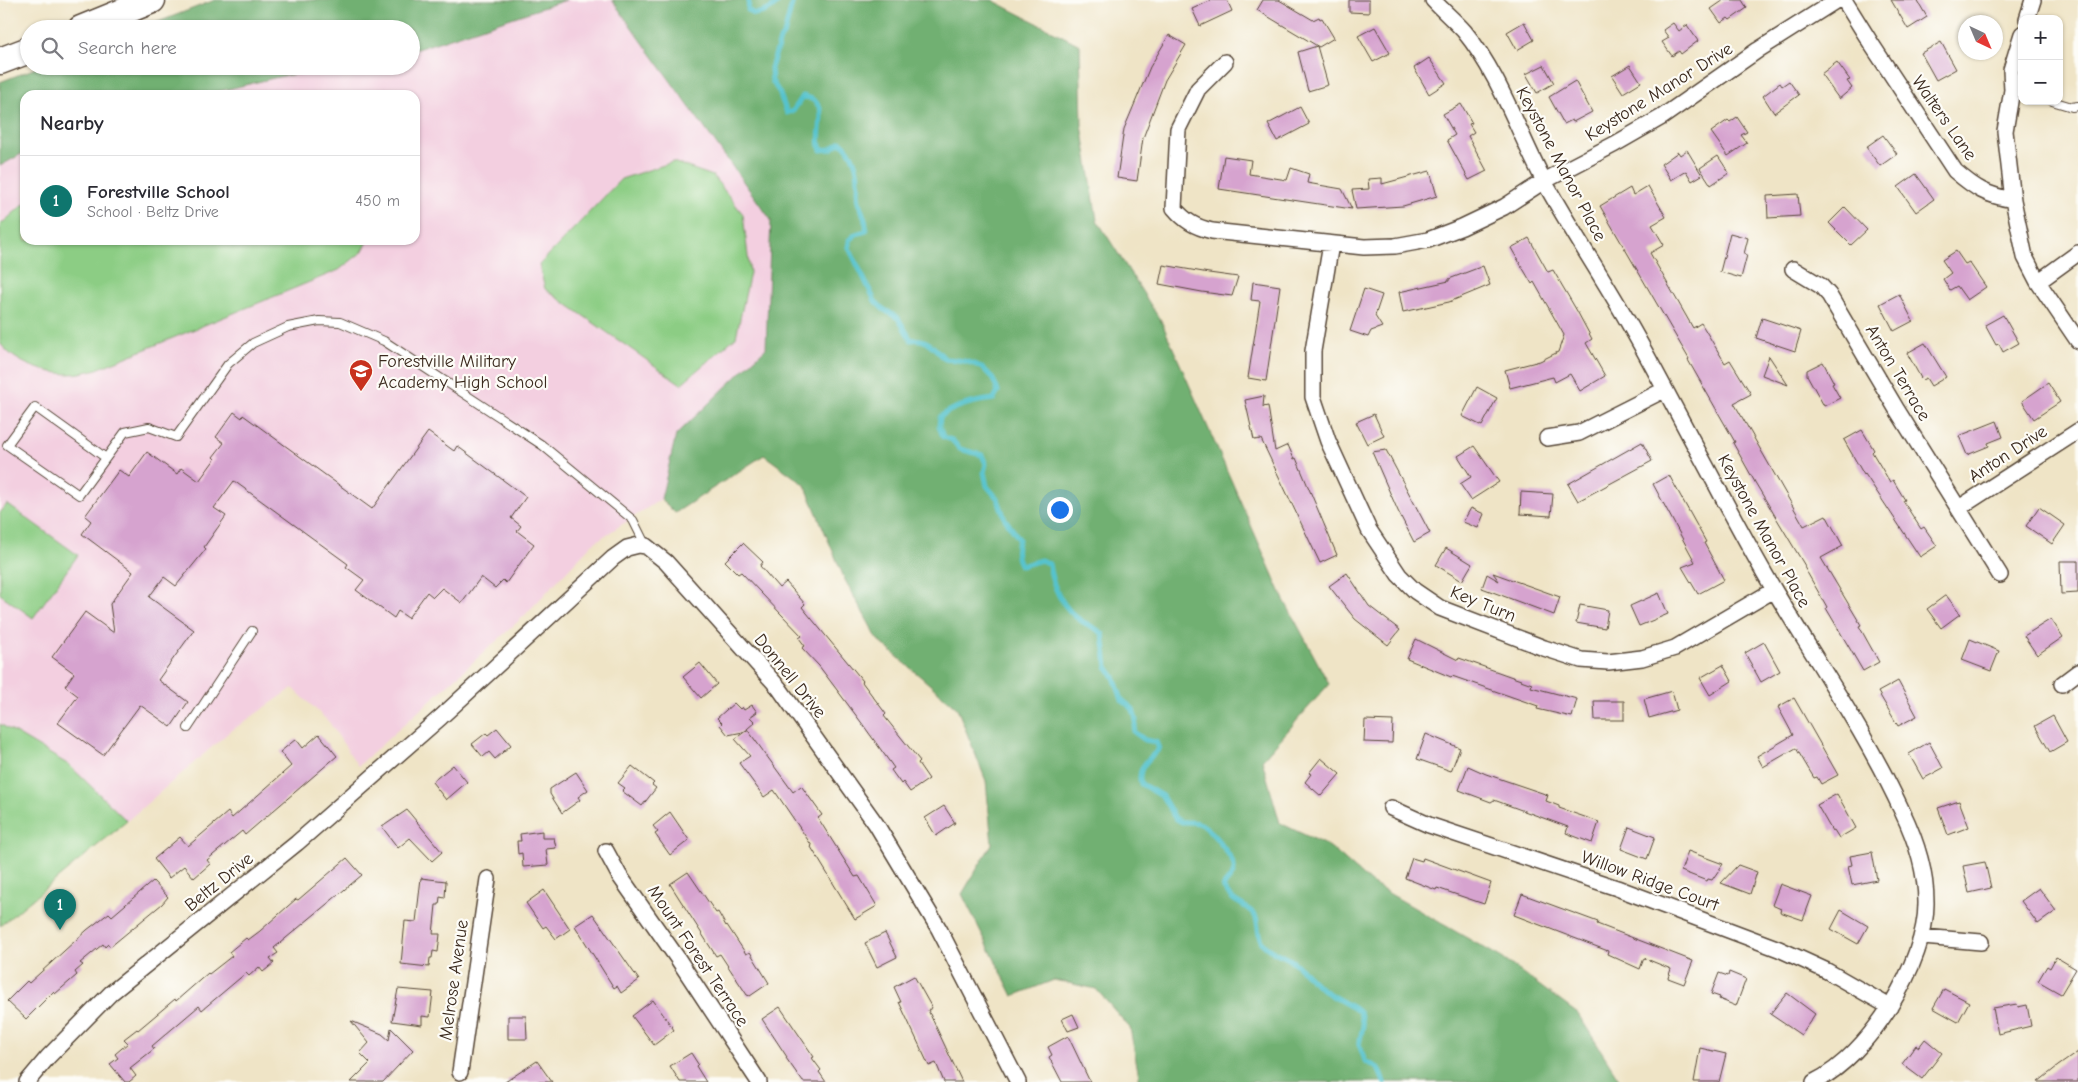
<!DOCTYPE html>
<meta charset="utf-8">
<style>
:root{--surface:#fff;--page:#f2f2f3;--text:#2b2b33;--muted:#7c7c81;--line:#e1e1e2;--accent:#0f766e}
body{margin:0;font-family:"Comic Neue",sans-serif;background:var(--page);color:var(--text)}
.controls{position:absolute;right:15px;top:15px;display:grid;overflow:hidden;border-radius:10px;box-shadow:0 1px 4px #0004}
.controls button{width:45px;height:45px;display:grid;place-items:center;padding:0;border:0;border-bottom:1px solid var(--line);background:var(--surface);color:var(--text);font:25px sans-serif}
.compass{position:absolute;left:1958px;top:15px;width:45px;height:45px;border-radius:50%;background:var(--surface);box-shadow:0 1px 4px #0004;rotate:136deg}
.you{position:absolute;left:1059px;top:509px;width:18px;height:18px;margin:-12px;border:4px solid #fff;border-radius:50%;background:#1a73e8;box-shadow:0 0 0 8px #1a73e833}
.badge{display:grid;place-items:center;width:32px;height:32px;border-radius:50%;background:var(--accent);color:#fff;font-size:16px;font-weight:700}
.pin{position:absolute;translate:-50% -41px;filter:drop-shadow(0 1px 2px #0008)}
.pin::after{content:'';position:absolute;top:26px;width:18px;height:15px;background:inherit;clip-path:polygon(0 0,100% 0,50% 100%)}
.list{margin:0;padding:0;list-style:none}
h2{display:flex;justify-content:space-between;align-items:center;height:65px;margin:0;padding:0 20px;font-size:21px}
h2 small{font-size:16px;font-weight:400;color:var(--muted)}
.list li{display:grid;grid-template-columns:32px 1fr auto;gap:15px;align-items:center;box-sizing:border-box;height:90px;padding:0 20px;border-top:1px solid var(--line)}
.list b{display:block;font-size:19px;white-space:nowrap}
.list p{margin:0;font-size:16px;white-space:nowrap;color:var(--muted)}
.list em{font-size:16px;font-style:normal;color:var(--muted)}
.icon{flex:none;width:28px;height:28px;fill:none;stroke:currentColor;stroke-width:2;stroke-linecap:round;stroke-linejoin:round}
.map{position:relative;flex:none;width:2078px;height:1082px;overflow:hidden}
.search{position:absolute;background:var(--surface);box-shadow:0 1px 4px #0004;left:20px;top:20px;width:400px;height:55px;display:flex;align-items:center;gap:12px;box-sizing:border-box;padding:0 18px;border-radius:28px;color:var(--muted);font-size:19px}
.panel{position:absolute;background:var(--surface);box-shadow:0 1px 4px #0004;left:20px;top:90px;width:400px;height:155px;border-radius:15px}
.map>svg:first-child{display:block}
.built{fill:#f3cfe0}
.green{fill:#8ccd84;stroke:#647c51}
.forest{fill:#71b072;stroke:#566d48}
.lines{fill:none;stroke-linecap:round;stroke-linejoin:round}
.stream{stroke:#56c3cd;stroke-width:5}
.building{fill:#d6a3cf}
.lane-casing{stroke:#564637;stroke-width:10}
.street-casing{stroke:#564637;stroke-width:18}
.highway-casing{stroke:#564637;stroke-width:29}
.lane{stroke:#fff;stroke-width:8}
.street{stroke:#fff;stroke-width:15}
.highway{stroke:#fff;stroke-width:26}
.labels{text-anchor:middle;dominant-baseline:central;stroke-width:4.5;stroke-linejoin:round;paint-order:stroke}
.street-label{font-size:18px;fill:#3b2a1e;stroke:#fdfcf7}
.poi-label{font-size:18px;fill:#3b2a1e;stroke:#fdfcf7;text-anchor:start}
</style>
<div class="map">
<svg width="2078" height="1082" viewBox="0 0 2078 1082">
<rect width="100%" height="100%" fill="#fdfcf7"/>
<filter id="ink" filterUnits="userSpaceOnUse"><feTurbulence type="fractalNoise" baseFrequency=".02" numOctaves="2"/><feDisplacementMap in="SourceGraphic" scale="10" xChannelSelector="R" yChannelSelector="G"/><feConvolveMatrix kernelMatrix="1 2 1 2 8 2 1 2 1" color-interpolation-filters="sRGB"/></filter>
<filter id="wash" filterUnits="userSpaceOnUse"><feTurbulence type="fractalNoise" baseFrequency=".0096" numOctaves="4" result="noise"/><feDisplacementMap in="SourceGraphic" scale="20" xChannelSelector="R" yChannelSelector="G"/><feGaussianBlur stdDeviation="1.12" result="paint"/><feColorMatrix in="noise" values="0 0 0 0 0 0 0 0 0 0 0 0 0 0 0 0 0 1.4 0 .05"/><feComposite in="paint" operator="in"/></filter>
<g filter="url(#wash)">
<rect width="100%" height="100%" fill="#efe4c6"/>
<path class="built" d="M566,0H612L771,220L766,349L676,435L661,499L592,544L524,616L358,766L329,722L293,688L228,733L127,821L69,765L0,724V166L25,152V240H415V95H204L282,76L364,66H411V51Z"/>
<path class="green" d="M673,162L713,176L743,214L750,273L736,337L681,384L545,289L539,265L621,179Z
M25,203V240H369L362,252L339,270L97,369C89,371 79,374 70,374C45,373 15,364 0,343V225Z
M7,504L78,555L33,618L0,594V513Z
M0,724L69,765L127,821L0,926Z"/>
<path class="forest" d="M215,0H566L411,51V29H140Z
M612,0H992L1080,45L1082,125L1097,220L1162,323L1283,598L1329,684L1262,760L1280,823L1330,847L1371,883L1502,958L1578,1014L1621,1082H1140L1130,1028L1096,989L1054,980L1013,996L962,894L992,844L986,781L957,708L878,640L845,580L805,485L764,455L675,513L661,499L676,435L766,348L771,220Z
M41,66H364L282,76L204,95H25V152L0,166V82Z"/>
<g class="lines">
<path class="stream" d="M749,0L748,10L754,14C765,13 772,9 780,0
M793,0L785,31L780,40L771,68L772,81L779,92L787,113L793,111L803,96C835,103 813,131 821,150L831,149L841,142C852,151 858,167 858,181C859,188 857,194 859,201C861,212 868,221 866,231L856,234L849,240V248L875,301L883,309L898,318L911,340C927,337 934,348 945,359C970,360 991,365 998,392L994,399C976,401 954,406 940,417L939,426L943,437L952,440L960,449L982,455L986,464L984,472L987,486L998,499L1005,519L1019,539C1015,549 1015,557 1021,566L1041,560L1049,564C1052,586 1063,610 1083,622C1090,626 1096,628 1103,634L1107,667L1114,677L1122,700L1133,709L1136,720L1134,732L1145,740L1156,742L1159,749C1149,759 1136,768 1141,784L1162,796L1175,818L1182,822C1188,822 1196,821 1201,824C1210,829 1234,858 1234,867C1235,876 1227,880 1223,887C1234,904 1239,901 1252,912C1261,920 1255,934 1263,944C1269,952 1281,954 1289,959C1301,966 1310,980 1321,988C1333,998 1347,1003 1360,1012L1363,1026L1359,1044L1365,1061L1378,1068L1384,1082"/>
</g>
<g id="blocks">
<path class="building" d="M1212,0H1227L1232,11L1200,26L1192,9Z
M1263,0H1279L1313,20L1319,17L1320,19L1322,18L1334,38L1319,47L1257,10Z
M1349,0H1369V13L1349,12Z
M1724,0H1742L1747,8L1730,20L1728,18L1721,23L1711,9Z
M1891,0H1917L1927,17L1908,29Z
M1524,22L1534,40L1517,50L1507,32Z
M1673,23L1679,31L1687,25L1698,41L1681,54L1679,51L1672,56L1662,42L1669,38L1663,30Z
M1375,27L1390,53L1373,62L1358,36Z
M1169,35L1186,45L1165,80L1143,138L1137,181L1117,178L1124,129L1150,67Z
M1941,42L1956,69L1936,80L1921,53Z
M1317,46L1328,85L1308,91L1298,52Z
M1429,58L1446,83L1429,94L1414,68Z
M1837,62L1850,80L1847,81L1852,88L1839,99L1821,74Z
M1544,65L1554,83L1537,93L1526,74Z
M1630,65L1641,82L1623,93L1612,76Z
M1575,81L1592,112L1573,122L1572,120L1564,124L1549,97Z
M1789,81L1799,95L1774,113L1763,96L1780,83L1782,86Z
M1461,104L1472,123L1469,124L1474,132L1468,136L1487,171L1469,180L1447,140L1455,135L1443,114Z
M1300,107L1309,124L1277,141L1268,124Z
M1737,117L1747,132L1741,135L1747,143L1728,156L1711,132L1728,120L1730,122Z
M1883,135L1897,154L1880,166L1866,147Z
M1687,150L1702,175L1692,181L1686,171L1671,180L1661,164L1678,152L1680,155Z
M1224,156L1251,160L1249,174L1287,180L1291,168L1309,174L1307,183L1342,189L1352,209L1219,189Z
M1718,156L1729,173L1711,185L1700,168Z
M1430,171L1437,196L1403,206L1356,209L1352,190L1369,189L1368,179L1382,178V184Z
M1916,174L1934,199L1916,212L1898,187Z
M1648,186L1666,217L1652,225L1664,245L1650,253L1693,328L1701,323L1725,363L1730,360L1751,394L1734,403L1804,526L1826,515L1843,546L1821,558L1861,625L1859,626L1879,662L1863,671L1826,608L1827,607L1804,567L1805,566L1756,484L1733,443L1735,442L1688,360L1689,359L1600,206L1630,188L1633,195Z
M1798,194L1800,216L1768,218L1767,196Z
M1845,207L1867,230L1851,245L1829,223Z
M1730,233L1748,238L1744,254L1747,255L1741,278L1720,272Z
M1529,238L1548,272L1553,270L1577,311L1592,339L1586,343L1605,376L1580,391L1570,374L1555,382L1553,377L1510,388L1505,370L1540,361L1558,352L1564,335L1534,282L1532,284L1511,248Z
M1956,251L1965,264L1969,262L1986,287L1967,300L1957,286L1950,290L1943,279L1951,273L1942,260Z
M1163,265L1209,273L1238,277L1232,296L1202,292L1159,284Z
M1483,266L1490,285L1449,302L1403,312L1399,292L1449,281V279Z
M1253,282L1280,286L1266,381L1248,378L1260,301L1251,300Z
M1364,289L1382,295L1375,316L1382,327L1371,331L1368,337L1350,331Z
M1899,294L1913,321L1894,331L1880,304Z
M2003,315L2019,343L2003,352L1999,344L1996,345L1985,325Z
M1762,318L1801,331L1795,351L1756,338Z
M1925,343L1946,377L1931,386L1926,378L1922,380L1907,353Z
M1769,356L1788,385L1762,375Z
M1823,362L1834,383L1832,384L1840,398L1824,406L1807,375V370Z
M2048,383L2060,402L2034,419L2022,401Z
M1477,387L1497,398L1482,426L1462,416Z
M1264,396L1263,407L1268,406L1275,451L1288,445L1294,459L1296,458L1337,555L1320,563L1261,439L1254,440L1245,400Z
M234,412L242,418L243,415L372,509L428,432L454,451L457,446L526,497L511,518L521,526L517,531L534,544L506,583L503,580L495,588L481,577L462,603L442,588L433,597L427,592L408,618L398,611L394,618L356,590L364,580L346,567L348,564L234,481L214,508L226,516L204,547L206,549L176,586L164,577L149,597L194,630L158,680L188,702L171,727L140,705L103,755L58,723L78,696L65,686L74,673L52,657L85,612L114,633L110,604L133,572L82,534L91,521L85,516L119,470L129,477L147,452L177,474L181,468L199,481L215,459L213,457L224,443L216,437Z
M1374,414L1384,436L1367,444L1356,422Z
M1997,421L2003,437L1988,443L1989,446L1967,455L1959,436Z
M1862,430L1874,450L1872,452L1890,482L1893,480L1905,500L1903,501L1921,529L1924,527L1937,546L1920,557L1865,474L1864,475L1844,440Z
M1642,442L1652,461L1578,501L1568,484Z
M1474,446L1499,482L1471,500L1460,484L1471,477L1458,456Z
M1386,450L1430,533L1414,542L1398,511L1372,452Z
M1669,475L1706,542L1704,543L1724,580L1698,594L1682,567L1695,562L1653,484Z
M1521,492L1553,494L1551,516L1520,514Z
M2039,507L2065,525L2052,544L2026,526Z
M1471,508L1484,514L1478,528L1463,522Z
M743,543L763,562L760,566L779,588L786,582L805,604L802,607L863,681L862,682L886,714L884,716L920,761L918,763L929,779L910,792L903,782L901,784L891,770L894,768L861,722L819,666L802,648L805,646L799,638L802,636L741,572L738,574L725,561Z
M1446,548L1472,564L1462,581L1436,565Z
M2060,561H2078V593L2061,594Z
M1347,573L1369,606L1400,630L1388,645L1355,619L1329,586Z
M1493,573L1560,597L1554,615L1482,588L1487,574L1499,581Z
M1659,593L1668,614L1639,626L1630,606Z
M1946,595L1960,614L1941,628L1927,609Z
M1580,605L1608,610L1605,628L1576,623Z
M2051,619L2063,637L2037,655L2024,636Z
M1416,639L1458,660L1459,658L1532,684L1531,687L1577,699L1572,717L1537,709L1538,706L1452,676L1451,677L1407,659Z
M1970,639L1999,651L1991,671L1962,660Z
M1764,642L1780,671L1761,682L1745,653Z
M700,663L717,684L701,698L683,677Z
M1723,665L1732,681L1710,695L1700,678Z
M1898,681L1917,716L1898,726L1878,692Z
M1672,691L1677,710L1649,718L1644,699Z
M1794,698L1838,775L1821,784L1817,777L1814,778L1796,748L1763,767L1757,756L1793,735L1778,707Z
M1594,701H1624V720H1595Z
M734,703L740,709L742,707L744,710L752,705L757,712L750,717L755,722L747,729L793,792L801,786L802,787L822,815L818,818L855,877L859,876L877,906L855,919L811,847L812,846L774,790L764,797L739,763L750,756L735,739L747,730L743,732L728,735L720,725L722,723L717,718Z
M2053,716L2067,742L2050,752L2035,726Z
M1365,720L1393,721L1392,743L1364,742Z
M497,728L511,745L495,759L489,752L483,757L472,744L486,733L488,735Z
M319,734L337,756L245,835L242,831L207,860L210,864L194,878L184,866L169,878L154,859L180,837L188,846L228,812L232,818L291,766L280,752L296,739L303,748Z
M1426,734L1460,748L1451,771L1417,759Z
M1929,742L1943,768L1923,779L1909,754Z
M1321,758L1340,774L1321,796L1305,782L1311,774L1309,773Z
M453,765L467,782L446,800L432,782Z
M632,766L654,783L652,785L656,788L642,806L622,791L625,788L618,783Z
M1468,766L1486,774L1548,795L1546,801L1559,806V808L1599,822L1592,843L1566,833L1568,827L1494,800L1491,802L1459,790Z
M576,772L588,790L578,797L580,800L562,813L550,794V789Z
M1837,794L1856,828L1839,838L1834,830L1832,831L1817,805Z
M1959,801L1969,827L1948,835L1938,808Z
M944,806L955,823L936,836L925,818Z
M407,810L442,852L432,861L410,838L398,848L382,827Z
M670,812L689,840L670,855L655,834L658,832L653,826Z
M1629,827L1655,837L1647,859L1621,849Z
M542,831V838H554L556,848L546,849L548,865L523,867L522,853L518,854L517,841H521L520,834Z
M1688,851L1723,864L1712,880L1708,879L1707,881L1681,871Z
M1872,852L1877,880L1852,885L1848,866L1852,865L1850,856Z
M347,858L362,875L274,948L278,953L270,958L274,963L263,972L259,967L249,976L246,973L202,1010L199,1006L152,1046L154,1049L130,1068L136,1076L129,1082H125L110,1064L118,1058L115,1054L128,1043L124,1039L137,1029L138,1030L175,999L176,1001L208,973L209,974L232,956L229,952L246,938L248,940L260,931L296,899L298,900Z
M1412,858L1422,861L1423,858L1491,883L1484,904L1437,888L1436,890L1405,878Z
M1985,862L1991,888L1969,893L1963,866Z
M1738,865L1757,872L1750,894L1721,883Z
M688,872L716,913L718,912L726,926L727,925L746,954L750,952L769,983L750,996L747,995L720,954L716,956L670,884Z
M421,878L446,881L445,898L440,897L439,905H436L433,934H440L438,952L433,951L432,958H430L429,967L401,964L405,921L416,922Z
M153,881L168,897L162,904L110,947L108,944L105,947L103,944L80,963L83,965L75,972L77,975L55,994L53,992L26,1019L7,1001L27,981L29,983L87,930L109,913L112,916Z
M1780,884L1812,896L1803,920L1780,912L1781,909L1772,905Z
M2039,888L2056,911L2038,924L2021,901Z
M544,890L570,929L556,939L546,926L543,928L526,903Z
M1522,894L1598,922L1597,924L1693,961L1684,984L1668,978L1671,969L1644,958L1640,969L1607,954L1608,951L1514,915Z
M1841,910L1868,926L1858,944L1831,929Z
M593,914L639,980L621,993L617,986L614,988L575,926Z
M885,933L897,957L877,967L865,943Z
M2056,957L2076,969L2061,994L2038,981L2047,966L2050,968Z
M1729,972L1746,979L1736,1006L1719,999L1720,997L1711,994L1719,973L1728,976Z
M914,976L932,1008L928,1010L962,1082H944L936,1063L929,1066L899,1002H901L894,987Z
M398,989L433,992L430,1017L422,1016V1025L392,1021Z
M1944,989L1969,1002L1958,1022L1933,1008Z
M1787,993L1815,1014L1801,1035L1770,1014Z
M653,1000L674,1030L654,1045L632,1016Z
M2017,1004L2018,1007L2027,1005L2031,1026L1998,1034L1993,1008Z
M780,1007L814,1057L812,1058L821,1070L819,1072L826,1082H803L786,1058L787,1057L762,1019Z
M1073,1014L1079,1027L1068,1031L1062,1019Z
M508,1016H526L527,1039H508Z
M351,1021L382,1034L389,1040L391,1028L413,1050L383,1082H351L370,1063L360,1053L369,1043Z
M1068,1036L1080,1061L1090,1082H1062L1049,1057L1052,1055L1048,1047Z
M1925,1039L1942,1053L1922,1079L1902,1064L1916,1045L1919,1047Z
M1700,1048L1726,1054L1719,1082H1694Z
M2078,1052V1082H2038L2058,1066Z
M691,1053L698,1064L696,1066L706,1082H680L670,1066Z
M537,1061L552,1082H505Z"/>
</g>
</g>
<g filter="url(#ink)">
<use href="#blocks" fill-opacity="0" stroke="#564637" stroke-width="1"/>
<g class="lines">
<g class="lane-casing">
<path id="lane" d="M2052,101L2072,107L2078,106
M106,458L35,407L7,445L79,495L125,432L149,427L176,437L228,364L253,343L288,327L319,321L340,322L384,341L542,445L633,520L646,546
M188,728L252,631"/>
</g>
<g class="street-casing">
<path id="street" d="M1433,0C1443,11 1454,20 1464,31C1500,75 1518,132 1544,181C1570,229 1601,274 1628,322C1653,365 1676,411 1700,455C1725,501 1749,548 1776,593C1819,665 1867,735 1902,811C1915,838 1926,871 1926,902C1927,962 1869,1056 1814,1082
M1844,0L1872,45L1955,171C1976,189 1986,195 2013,200
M2027,19L2033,0
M2022,34L2011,70L2012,90L2005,131L2013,200L2025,257L2038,282L2078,341
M1225,62L1198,89L1178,129L1174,208C1185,221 1195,227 1212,231L1364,247L1395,246L1428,240L1462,227L1504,207L1544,181L1615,144L1662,117L1758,50L1837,0
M1331,244L1313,351V397L1328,441L1369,530L1399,575L1415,591L1440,608L1544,648L1581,660L1608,662L1642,658L1675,648L1774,590
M1793,269L1821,286L1829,295L1897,410L2000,575
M2038,282L2078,253
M1547,438L1579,433L1664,390
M1959,508L2078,431
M2062,684L2078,672
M1391,808L1429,825L1617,888L1779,949L1827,971L1890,1007
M606,851L619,875L678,959L759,1082
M1923,937L1981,942
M460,1072L488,879
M27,1082L48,1057L111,993L297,843L441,717L613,558L627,548L639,545L646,546L666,562L779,688L876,824L939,929L1018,1082"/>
</g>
<g class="highway-casing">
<path id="highway" d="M81,29L152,0
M0,61L29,50"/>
</g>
<use href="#lane" class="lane"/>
<use href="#street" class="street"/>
<use href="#highway" class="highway"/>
</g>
</g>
<defs>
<g id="school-pin" transform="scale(1.25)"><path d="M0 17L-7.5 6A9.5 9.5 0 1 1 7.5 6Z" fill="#c8321e" stroke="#fdfcf7"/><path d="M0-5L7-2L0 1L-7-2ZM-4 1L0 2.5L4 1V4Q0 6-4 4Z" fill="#fff"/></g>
</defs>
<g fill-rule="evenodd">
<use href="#school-pin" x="361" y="371"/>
</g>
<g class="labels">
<g class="street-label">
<text transform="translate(1659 92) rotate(-32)">Keystone Manor Drive</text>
<text transform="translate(1944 118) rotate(55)">Walters Lane</text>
<text transform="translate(1561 164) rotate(62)">Keystone Manor Place</text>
<text transform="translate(1898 373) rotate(59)">Anton Terrace</text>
<text transform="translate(2008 454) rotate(-33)">Anton Drive</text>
<text transform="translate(1764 531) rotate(61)">Keystone Manor Place</text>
<text transform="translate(1483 604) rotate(22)">Key Turn</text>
<text transform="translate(790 676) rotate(51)">Donnell Drive</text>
<text transform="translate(1650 881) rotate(20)">Willow Ridge Court</text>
<text transform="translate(219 882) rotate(-39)">Beltz Drive</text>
<text transform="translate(698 956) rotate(56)">Mount Forest Terrace</text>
<text transform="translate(454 980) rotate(-82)">Melrose Avenue</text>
</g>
<g class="poi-label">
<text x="378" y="361">Forestville Military<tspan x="378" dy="21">Academy High School</tspan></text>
</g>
</g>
</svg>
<div class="controls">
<button>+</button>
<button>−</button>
</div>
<svg class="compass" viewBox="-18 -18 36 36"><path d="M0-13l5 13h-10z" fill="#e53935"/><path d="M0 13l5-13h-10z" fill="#7c7c81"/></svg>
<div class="you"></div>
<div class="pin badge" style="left:60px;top:930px">1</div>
<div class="search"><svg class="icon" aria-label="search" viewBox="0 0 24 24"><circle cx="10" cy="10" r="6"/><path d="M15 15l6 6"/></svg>Search here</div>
<section class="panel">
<h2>Nearby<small></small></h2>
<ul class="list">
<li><span class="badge">1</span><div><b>Forestville School</b><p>School · Beltz Drive</p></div><em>450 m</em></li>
</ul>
</section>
</div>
